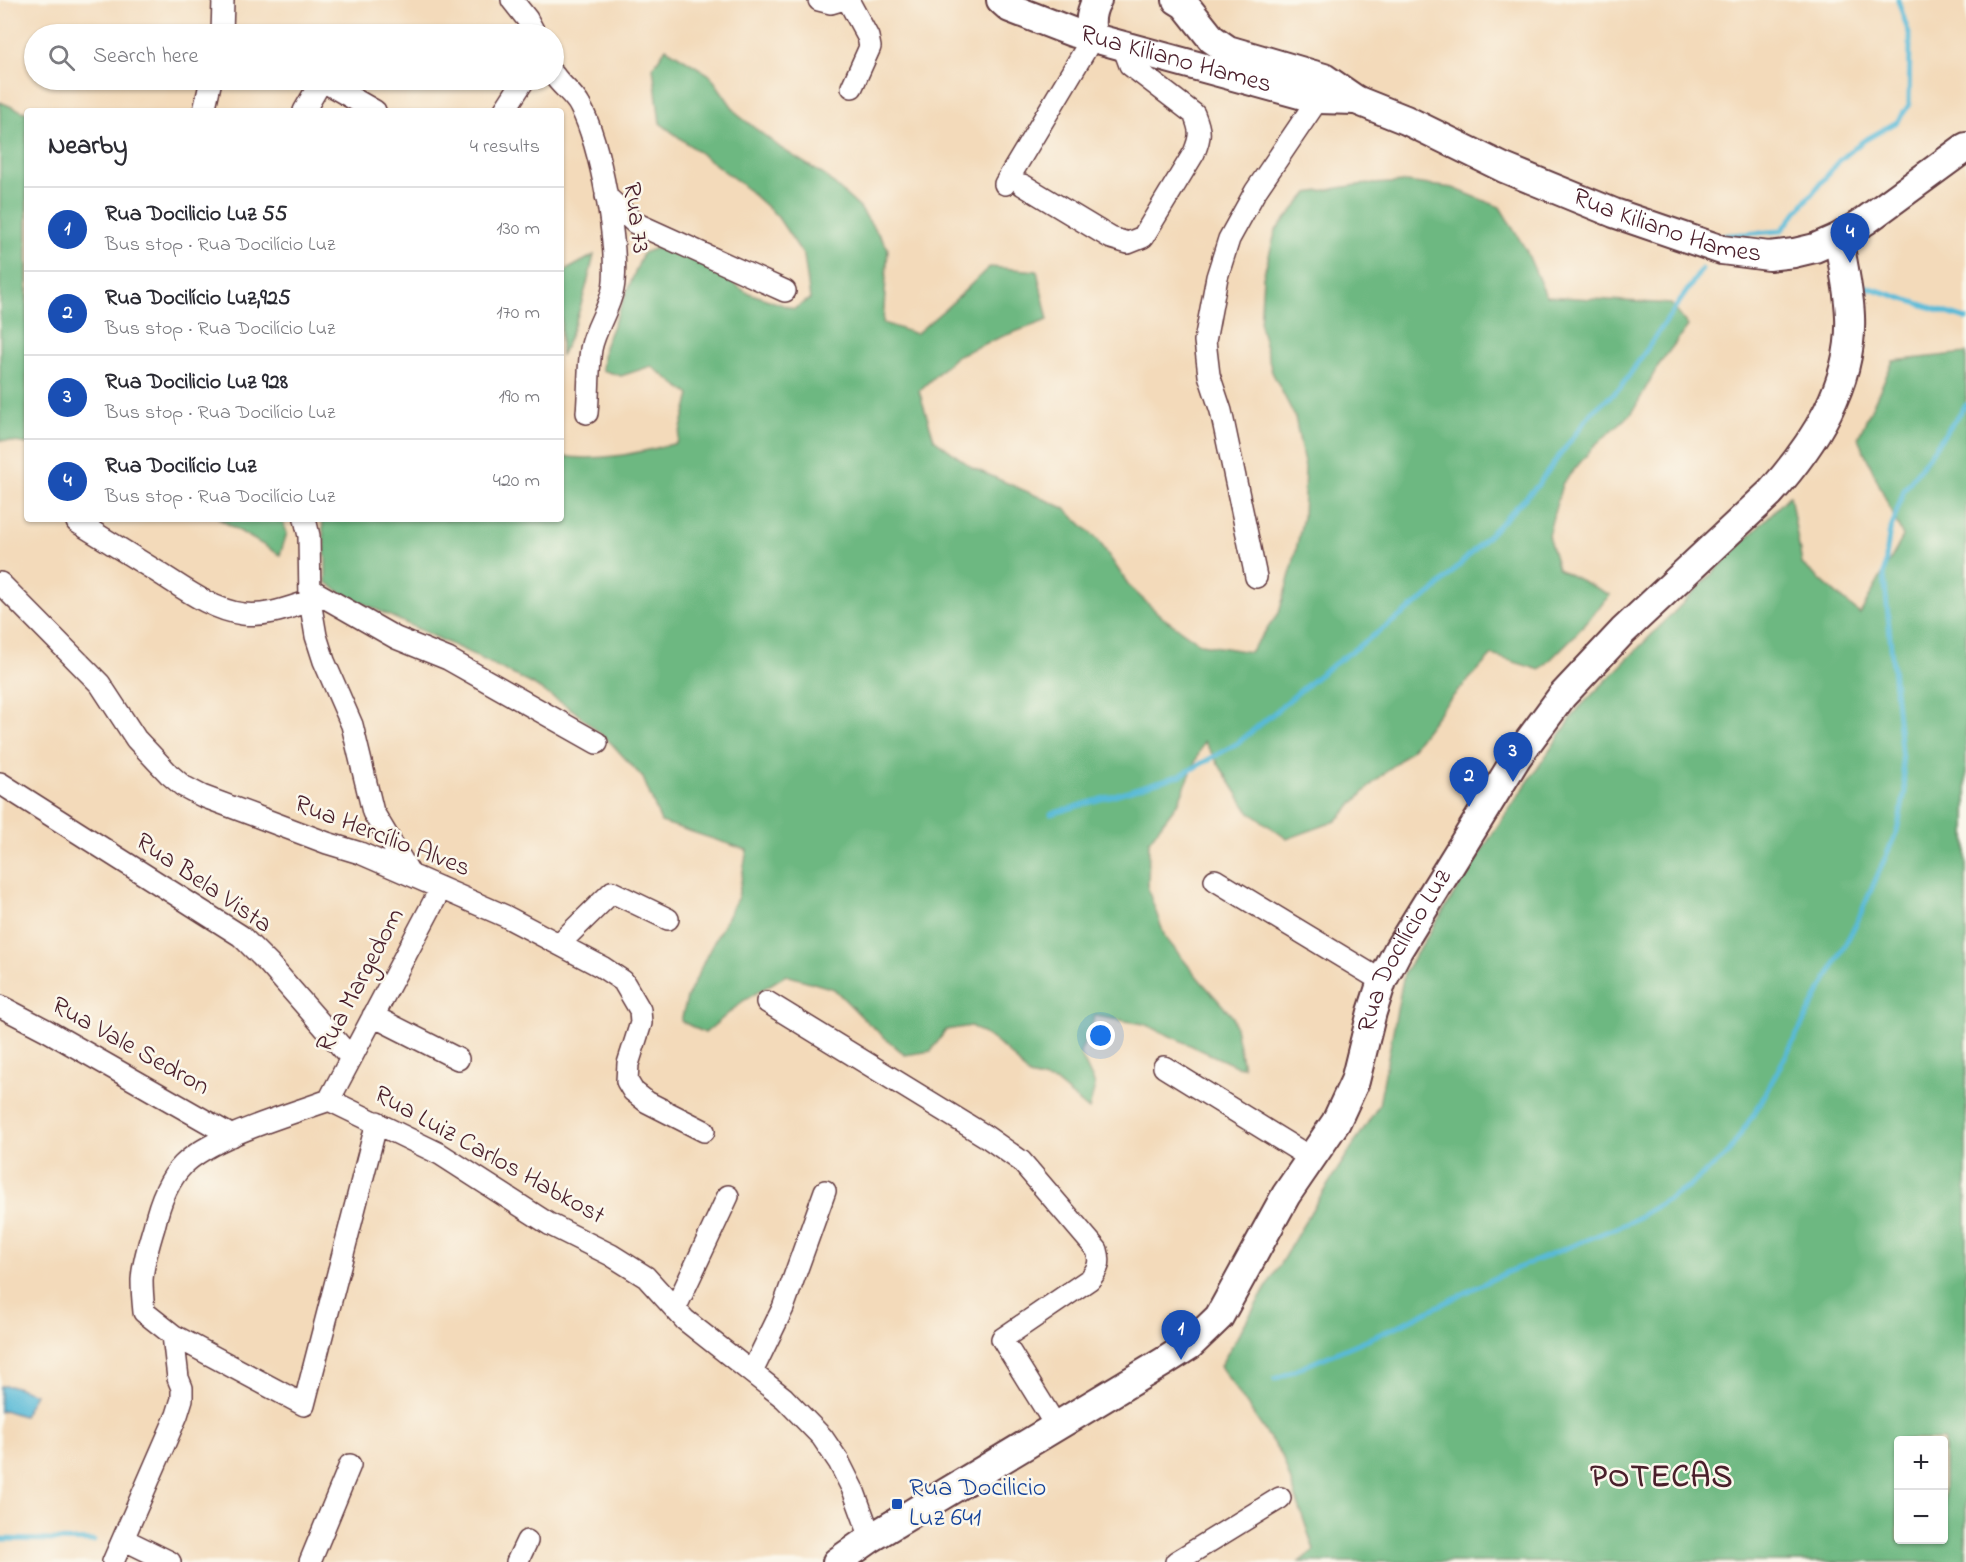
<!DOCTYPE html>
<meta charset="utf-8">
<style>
:root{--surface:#fff;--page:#f2f2f3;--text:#2b2b33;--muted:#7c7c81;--line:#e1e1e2;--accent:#2563eb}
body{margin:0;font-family:"Indie Flower",sans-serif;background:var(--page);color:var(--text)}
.controls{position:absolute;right:18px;bottom:18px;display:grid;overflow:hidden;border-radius:6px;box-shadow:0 2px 4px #0004}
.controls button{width:54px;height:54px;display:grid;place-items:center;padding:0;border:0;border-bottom:2px solid var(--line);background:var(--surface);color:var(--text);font:30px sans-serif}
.you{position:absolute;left:1101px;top:1036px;width:21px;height:21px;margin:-15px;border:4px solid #fff;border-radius:50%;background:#1a73e8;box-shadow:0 0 0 9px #1a73e833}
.badge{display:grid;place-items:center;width:39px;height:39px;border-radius:50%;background:var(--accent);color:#fff;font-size:20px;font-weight:700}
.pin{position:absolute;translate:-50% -50px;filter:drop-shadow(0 2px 3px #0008)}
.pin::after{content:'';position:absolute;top:32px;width:21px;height:18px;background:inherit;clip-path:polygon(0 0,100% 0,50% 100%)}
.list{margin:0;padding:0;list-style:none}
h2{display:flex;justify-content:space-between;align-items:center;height:78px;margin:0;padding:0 24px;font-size:26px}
h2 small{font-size:20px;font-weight:400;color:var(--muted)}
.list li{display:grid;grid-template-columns:39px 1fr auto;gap:18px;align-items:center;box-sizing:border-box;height:84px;padding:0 24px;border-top:2px solid var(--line)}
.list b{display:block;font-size:22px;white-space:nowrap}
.list p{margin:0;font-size:20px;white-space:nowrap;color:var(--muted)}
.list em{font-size:20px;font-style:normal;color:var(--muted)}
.icon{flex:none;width:33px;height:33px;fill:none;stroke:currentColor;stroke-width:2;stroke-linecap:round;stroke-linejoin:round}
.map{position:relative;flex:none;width:1966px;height:1562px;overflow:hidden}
.search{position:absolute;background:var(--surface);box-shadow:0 2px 4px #0004;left:24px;top:24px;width:540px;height:66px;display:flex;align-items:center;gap:15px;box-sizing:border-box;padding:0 21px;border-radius:33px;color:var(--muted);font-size:22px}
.panel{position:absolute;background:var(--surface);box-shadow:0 2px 4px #0004;left:24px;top:108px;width:540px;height:414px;border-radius:6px}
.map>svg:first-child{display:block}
.forest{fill:#6db881;stroke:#5c6c56;stroke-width:1.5;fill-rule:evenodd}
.water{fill:#58bad7;stroke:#516c81;stroke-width:1.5}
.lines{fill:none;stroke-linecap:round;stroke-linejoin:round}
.stream{stroke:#58bad7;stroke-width:5}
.minor-casing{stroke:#633b40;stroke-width:24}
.secondary-casing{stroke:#633b40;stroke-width:32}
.minor{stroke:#fff;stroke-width:21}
.secondary{stroke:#fff;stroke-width:28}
.transit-dot{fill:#1a4fb4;stroke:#fbf7ec;stroke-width:2}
.labels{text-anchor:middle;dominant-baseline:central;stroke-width:5;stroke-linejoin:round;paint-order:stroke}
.street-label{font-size:26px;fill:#4a1f2b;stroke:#fbf7ec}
.transit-label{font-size:26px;fill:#164399;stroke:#fbf7ec;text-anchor:start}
.district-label{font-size:32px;font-weight:bold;letter-spacing:1.5px;fill:#4a1f2b;stroke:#fbf7ec}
</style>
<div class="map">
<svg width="1966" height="1562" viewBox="0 0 1966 1562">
<rect width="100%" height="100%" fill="#fbf7ec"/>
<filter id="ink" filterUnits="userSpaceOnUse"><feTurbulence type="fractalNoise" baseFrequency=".0167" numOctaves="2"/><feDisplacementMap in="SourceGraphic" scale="12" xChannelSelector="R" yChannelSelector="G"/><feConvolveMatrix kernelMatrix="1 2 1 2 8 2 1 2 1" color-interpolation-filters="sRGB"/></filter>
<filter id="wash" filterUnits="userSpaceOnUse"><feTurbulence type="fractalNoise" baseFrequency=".008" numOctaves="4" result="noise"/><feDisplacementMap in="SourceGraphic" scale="24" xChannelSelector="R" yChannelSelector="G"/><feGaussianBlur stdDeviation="1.35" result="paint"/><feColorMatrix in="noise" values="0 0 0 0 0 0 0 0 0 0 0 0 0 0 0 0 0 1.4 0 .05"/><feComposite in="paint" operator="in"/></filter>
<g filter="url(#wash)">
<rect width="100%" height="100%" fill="#f3daba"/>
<path class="forest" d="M666,48L710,75L738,115L782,149L824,175L860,208L888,248L883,323L916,334L953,302L989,267L1037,271L1048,320L1001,337L956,356L919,391L934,439L973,468L1064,508L1099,541L1130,587L1162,617L1201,644L1250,652L1279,613L1293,564L1303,517L1305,468L1295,417L1272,372L1260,325L1263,277L1276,230L1308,193L1357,185L1406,182L1453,188L1500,207L1526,250L1546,296L1671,304L1688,326L1658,366L1632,413L1595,445L1562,484L1548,535L1558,569L1610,595L1576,634L1540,670L1492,655L1444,706L1410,751L1372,784L1336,821L1287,839L1248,811L1204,741L1179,801L1149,841L1148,890L1165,937L1199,979L1233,1017L1243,1067L1236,1066L1144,1024L1095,1016L1080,1053L1095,1085L1089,1110L1055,1082L1029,1076L1013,1057L994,1040L971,1026L946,1030L931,1051L905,1055L868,1023L834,989L786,975L743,1001L705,1033L681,1021L687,998L707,955L738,897L747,850L661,822L643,778L611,743L573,710L532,684L472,654L343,594L326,582V561L322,519H561V456C601,462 638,453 677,443L690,395L651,366L621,376L602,370L604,347L643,253L659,247L706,264L746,292L794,309L810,299L804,256L777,216L740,183L660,123L653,67Z
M0,102L27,113V444L0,440Z
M594,255C586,291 577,324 561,356V273Z
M1966,353V1562H1299L1314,1550L1282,1456L1220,1366L1313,1208L1379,1105L1404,973L1495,830L1578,709L1790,495L1802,564L1860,614L1903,537L1858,438L1893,361ZM1898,1440H1944V1540H1898Z
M219,519H282L287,533L280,555Z"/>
<path class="water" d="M0,1386H13L35,1394L23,1416L4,1410L0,1412Z"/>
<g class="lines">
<path class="stream" d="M1718,236L1781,231L1839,161L1863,141L1897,122L1909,105L1910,37L1898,0
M1858,284L1966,319
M1051,814L1181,775L1238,743L1319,675L1432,593L1537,486L1591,413L1621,387L1702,269
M1275,1379L1396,1327L1503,1274L1630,1222L1687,1188L1727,1155L1760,1104L1857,922L1897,831L1905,792L1884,574L1889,535L1904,490L1966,405
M0,1539L94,1541"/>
</g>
</g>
<g filter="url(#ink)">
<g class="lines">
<g class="minor-casing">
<path id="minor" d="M512,0L527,19L535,34
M819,0L831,3L841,0
M848,0L868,37L870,47L852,87
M222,34L223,0
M554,75C562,87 574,94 580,106C600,141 620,250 613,289C609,310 595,328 591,349C588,369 589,392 587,413
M321,80L375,111
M204,111L211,80
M304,111L322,80
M504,111L524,80
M1005,184L1093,37
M1023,185L1111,238L1128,243L1143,237L1194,153C1201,136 1201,131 1194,114L1130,65L1123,46
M606,196L635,223L785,291
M305,519L309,536L310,601L316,636L324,661L352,725L373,812L410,874
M77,522C103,538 130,555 156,571C182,587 211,610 243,614C266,617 288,608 310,601
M1256,577L1221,411L1209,375L1205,341L1217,277L1229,239L1255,192L1318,99
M0,583L100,684L136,739L169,774L183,786L202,796L261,818L327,843L360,853L505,916L602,967L623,981L640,1010L641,1023L628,1064L627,1081L633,1091L647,1102L704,1131
M310,589L396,638L448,659L597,743
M0,783L241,936L269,964L351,1058
M1215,880L1382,981
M559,944L612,892L668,919
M767,1002L987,1137L1021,1161L1097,1250C1101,1263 1098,1269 1090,1279L1002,1339L1056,1426
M0,1006L46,1030L232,1136
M373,1016L458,1059
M1164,1067L1311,1158
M329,1100L441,888
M675,1309L728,1196
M173,1335L304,1405L377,1122
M752,1372L783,1308L825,1191
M123,1539L170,1562
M113,1562L177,1415L182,1399V1388L178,1378L173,1335L144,1312C143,1302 142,1291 142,1280C143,1262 149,1244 154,1227C159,1205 167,1181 183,1165C212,1136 289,1115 329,1100L440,1154L549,1224L611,1255L646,1277L685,1320L784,1398L822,1437L839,1462L854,1492L871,1538
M310,1562L350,1465
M517,1562L527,1541
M1176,1562L1280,1498"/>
</g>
<g class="secondary-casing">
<g id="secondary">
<path id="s1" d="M1001,0L1010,8L1072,32L1318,99L1356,100"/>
<path id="s2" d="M1177,0L1185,5L1212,39L1228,50L1324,78L1356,100L1406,120L1504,168L1614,213L1722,250L1769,256L1794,253L1815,248L1838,238L1865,221L1966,147"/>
<path d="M1093,37C1089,24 1090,12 1097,0"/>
<path id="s3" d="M837,1562L871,1538L1165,1361L1190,1345L1219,1317L1286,1195L1336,1122L1355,1081L1372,1012L1382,981L1398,950L1517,757L1562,696L1623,631L1770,493C1814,444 1853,384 1850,316C1849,290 1843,264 1838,238"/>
</g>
</g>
<use href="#minor" class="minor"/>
<use href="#secondary" class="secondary"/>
</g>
</g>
<rect class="transit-dot" x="891" y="1498" width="12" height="12" rx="3"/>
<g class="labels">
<g class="street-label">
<text stroke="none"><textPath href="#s1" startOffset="186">Rua Kiliano Hames</textPath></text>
<text transform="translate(635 218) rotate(82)">Rua 73</text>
<text stroke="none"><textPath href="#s2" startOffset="548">Rua Kiliano Hames</textPath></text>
<text transform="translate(382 837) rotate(21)">Rua Hercílio Alves</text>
<text transform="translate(203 884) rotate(34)">Rua Bela Vista</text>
<text stroke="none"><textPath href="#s3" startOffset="868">Rua Docilício Luz</textPath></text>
<text transform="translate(361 981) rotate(-62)">Rua Margedom</text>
<text transform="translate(130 1047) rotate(29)">Rua Vale Sedron</text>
<text transform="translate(489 1156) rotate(29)">Rua Luiz Carlos Habkost</text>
</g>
<g class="transit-label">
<text x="909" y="1489">Rua Docilicio<tspan x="909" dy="30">Luz 641</tspan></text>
</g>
<g class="district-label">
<text x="1662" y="1478">POTECAS</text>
</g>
</g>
</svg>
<div class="controls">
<button>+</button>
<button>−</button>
</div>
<div class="you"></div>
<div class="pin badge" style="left:1181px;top:1360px;background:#1a4fb4">1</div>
<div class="pin badge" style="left:1469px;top:807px;background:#1a4fb4">2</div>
<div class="pin badge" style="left:1513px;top:782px;background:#1a4fb4">3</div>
<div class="pin badge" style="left:1850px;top:263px;background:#1a4fb4">4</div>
<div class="search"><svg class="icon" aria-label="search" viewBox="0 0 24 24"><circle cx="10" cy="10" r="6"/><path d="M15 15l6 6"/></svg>Search here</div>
<section class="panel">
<h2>Nearby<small>4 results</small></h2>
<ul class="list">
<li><span class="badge" style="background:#1a4fb4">1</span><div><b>Rua Docilicio Luz 55</b><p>Bus stop · Rua Docilício Luz</p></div><em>130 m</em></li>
<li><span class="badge" style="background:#1a4fb4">2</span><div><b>Rua Docilício Luz,925</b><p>Bus stop · Rua Docilício Luz</p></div><em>170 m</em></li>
<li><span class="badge" style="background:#1a4fb4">3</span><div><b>Rua Docilicio Luz 928</b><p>Bus stop · Rua Docilício Luz</p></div><em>190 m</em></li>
<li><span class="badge" style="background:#1a4fb4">4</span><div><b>Rua Docilício Luz</b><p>Bus stop · Rua Docilício Luz</p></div><em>420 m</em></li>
</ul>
</section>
</div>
